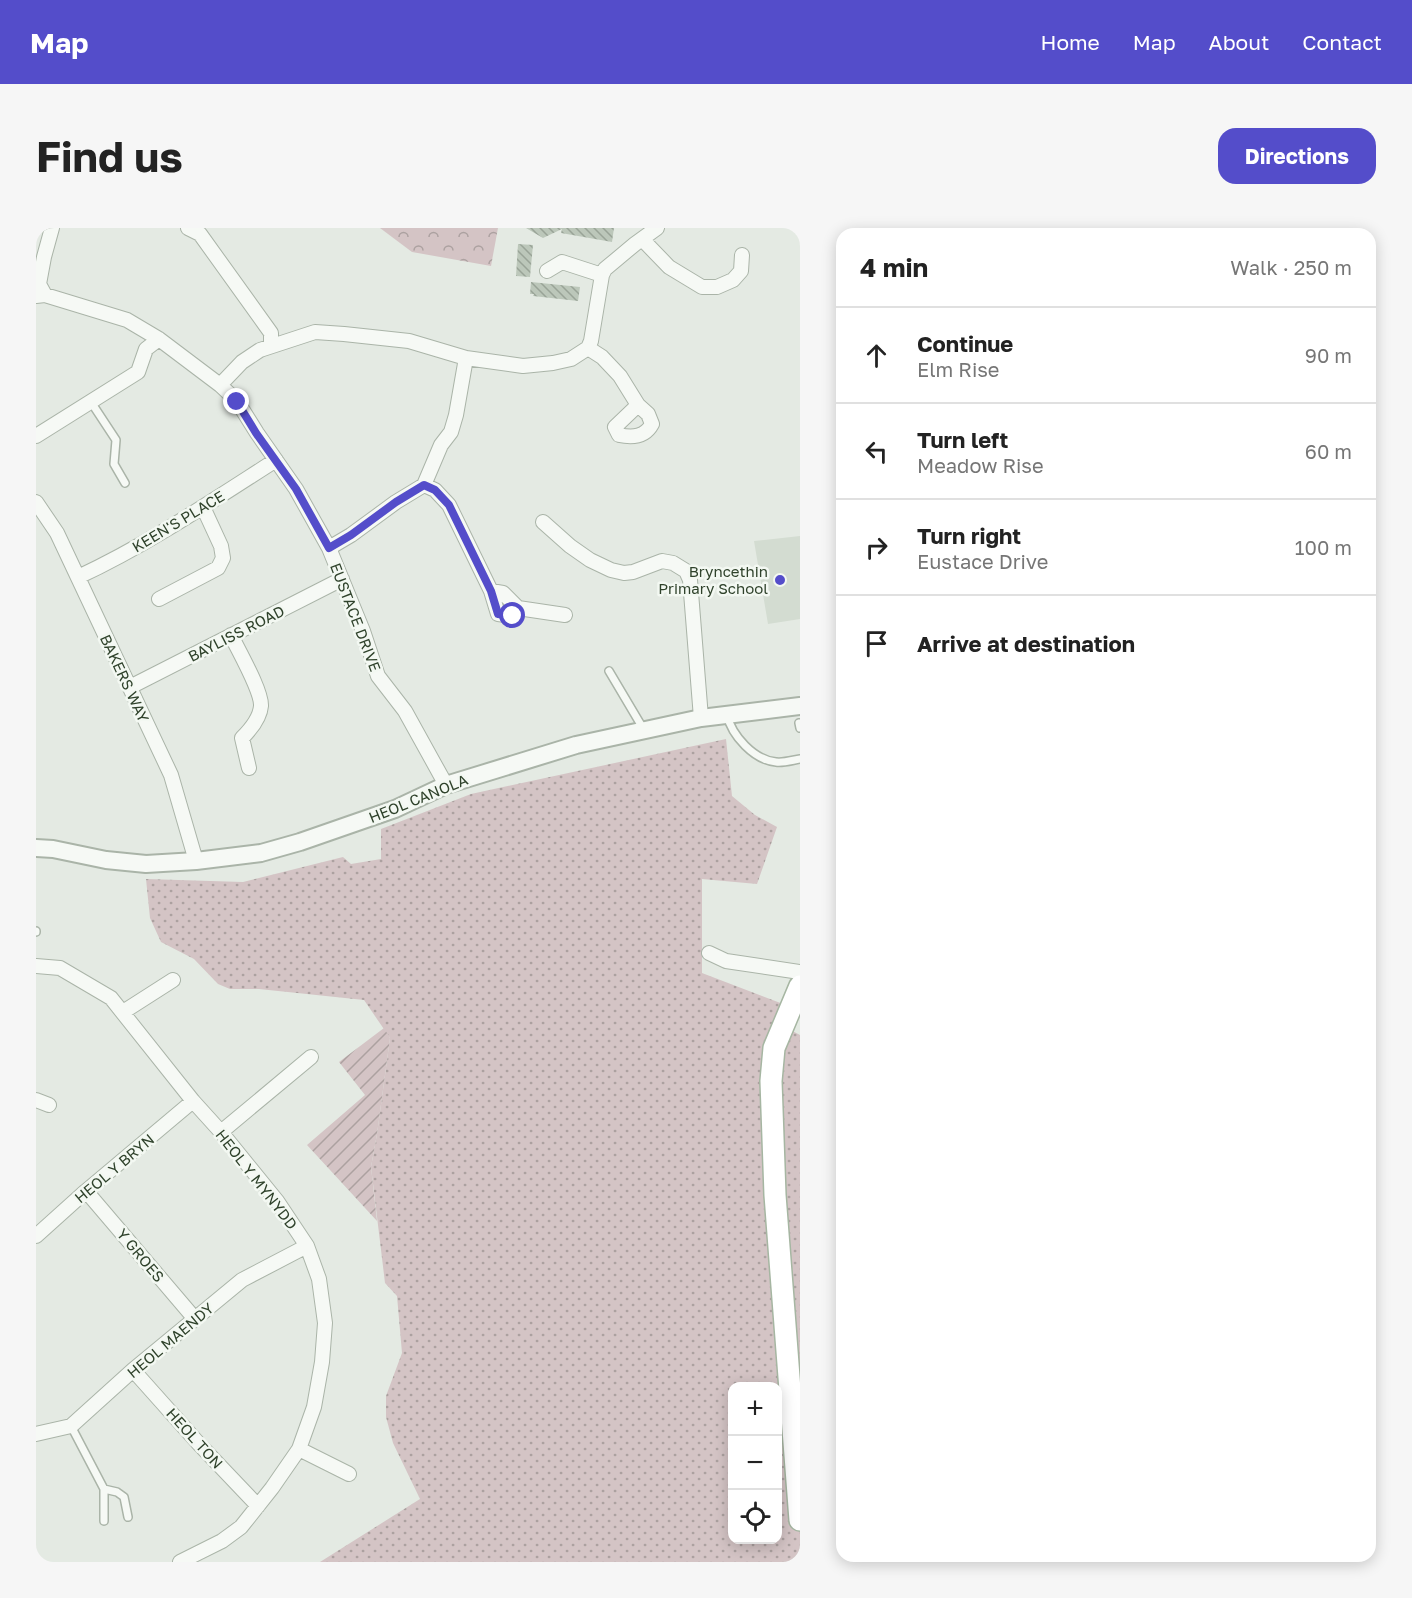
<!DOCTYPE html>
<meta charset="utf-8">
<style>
:root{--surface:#fff;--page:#f6f6f6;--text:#222;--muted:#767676;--line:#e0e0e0;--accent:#544dca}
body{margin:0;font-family:"Golos Text",sans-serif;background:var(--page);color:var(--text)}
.controls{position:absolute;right:18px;bottom:18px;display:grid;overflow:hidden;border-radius:12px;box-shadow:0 3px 15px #0003}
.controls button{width:54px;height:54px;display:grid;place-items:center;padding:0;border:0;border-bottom:2px solid var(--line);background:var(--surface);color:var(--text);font:30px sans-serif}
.stop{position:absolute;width:18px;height:18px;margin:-14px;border:4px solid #544dca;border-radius:50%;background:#fff}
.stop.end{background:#544dca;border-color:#fff;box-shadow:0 2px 6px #0008}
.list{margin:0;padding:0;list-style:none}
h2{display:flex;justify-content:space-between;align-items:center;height:78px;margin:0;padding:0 24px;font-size:26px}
h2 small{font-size:20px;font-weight:400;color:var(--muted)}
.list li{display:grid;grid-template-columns:39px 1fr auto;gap:18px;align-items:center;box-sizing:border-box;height:96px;padding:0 24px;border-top:2px solid var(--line)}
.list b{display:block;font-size:22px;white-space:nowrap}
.list p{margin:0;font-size:20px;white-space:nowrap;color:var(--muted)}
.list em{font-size:20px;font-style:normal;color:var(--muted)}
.icon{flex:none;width:33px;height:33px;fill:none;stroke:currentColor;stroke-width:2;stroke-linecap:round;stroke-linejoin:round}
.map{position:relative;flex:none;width:764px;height:1334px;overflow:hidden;border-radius:18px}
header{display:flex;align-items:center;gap:36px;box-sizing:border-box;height:84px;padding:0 30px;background:var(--accent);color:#fff}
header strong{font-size:28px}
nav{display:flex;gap:33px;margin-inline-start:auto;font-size:21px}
.intro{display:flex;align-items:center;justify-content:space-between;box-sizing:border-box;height:144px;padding:0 36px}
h1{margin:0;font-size:42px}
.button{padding:15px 27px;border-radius:18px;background:var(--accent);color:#fff;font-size:21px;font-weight:700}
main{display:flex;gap:36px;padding:0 36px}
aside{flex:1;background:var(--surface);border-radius:18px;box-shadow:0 3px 15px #0003}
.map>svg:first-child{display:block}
.built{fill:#d3dcd1}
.grass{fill:url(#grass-dots);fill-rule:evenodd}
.forest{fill:url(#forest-crowns)}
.garden{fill:url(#garden-furrows)}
.building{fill:url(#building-back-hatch)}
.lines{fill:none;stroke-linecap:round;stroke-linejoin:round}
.service-casing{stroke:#aab4a8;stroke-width:10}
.minor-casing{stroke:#aab4a8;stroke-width:16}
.tertiary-casing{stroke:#aab4a8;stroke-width:20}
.primary-casing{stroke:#a6b6a2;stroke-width:24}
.service{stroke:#f6f9f5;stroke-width:7}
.minor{stroke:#f6f9f5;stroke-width:14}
.tertiary{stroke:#f6f9f5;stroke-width:16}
.primary{stroke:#fff;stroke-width:21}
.route{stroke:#544dca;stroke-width:8}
.poi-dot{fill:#544dca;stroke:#f3f8f2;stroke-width:2}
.labels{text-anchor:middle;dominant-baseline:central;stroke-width:5;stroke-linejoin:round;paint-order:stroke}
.street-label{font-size:15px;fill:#2f422b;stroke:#f3f8f2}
.poi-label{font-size:15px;fill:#2f422b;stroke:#f3f8f2;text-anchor:end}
</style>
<header>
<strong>Map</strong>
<nav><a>Home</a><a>Map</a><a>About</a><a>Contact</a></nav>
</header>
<div class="intro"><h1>Find us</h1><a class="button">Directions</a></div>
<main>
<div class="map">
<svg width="764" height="1334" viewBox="0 0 764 1334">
<defs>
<pattern id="grass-dots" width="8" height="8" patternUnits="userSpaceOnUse" patternTransform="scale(1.5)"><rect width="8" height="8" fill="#d4c4c5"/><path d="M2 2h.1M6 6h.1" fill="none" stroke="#aca1a0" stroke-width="1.8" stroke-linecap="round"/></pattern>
<pattern id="forest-crowns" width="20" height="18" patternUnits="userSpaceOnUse" patternTransform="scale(1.5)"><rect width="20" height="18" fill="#d4c4c5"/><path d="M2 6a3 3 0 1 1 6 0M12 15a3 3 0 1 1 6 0" fill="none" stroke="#aca1a0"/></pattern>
<pattern id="garden-furrows" width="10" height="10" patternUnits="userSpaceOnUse" patternTransform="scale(1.5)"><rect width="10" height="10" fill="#d4c4c5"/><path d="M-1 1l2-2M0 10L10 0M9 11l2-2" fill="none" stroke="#aca1a0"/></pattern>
<pattern id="building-back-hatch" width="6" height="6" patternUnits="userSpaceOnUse" patternTransform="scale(1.5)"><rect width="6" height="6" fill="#bcc7ba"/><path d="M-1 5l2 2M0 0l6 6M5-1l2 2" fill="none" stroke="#99a397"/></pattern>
</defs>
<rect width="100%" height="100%" fill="#e4eae3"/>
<path class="built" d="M764,308V391L732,396L718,313Z"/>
<path class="grass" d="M690,511L696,568L719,587L741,599L721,656L666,651V745L755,779L747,798L764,807V1334H284L384,1271L357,1215L350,1189V1168L366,1125L361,1068L349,1055L335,939L341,906L354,810L328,772L223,761H194L182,756L158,731L125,714L114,690L110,651L207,654L307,629L315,636L345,631V601L435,566ZM696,1158H742V1312H696Z"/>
<path class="forest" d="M344,0H462L455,38L376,24Z"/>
<path class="garden" d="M348,800L354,810L341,906L335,939L341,993L271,917L329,867L303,834Z"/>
<path class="building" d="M490,0H578L576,14L525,5L526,1L507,10Z
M482,16L497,17L494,49L480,48Z
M495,54L544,59L542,73L497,68L498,66H494Z"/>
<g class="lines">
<g class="service-casing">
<path id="service" d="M55,174L80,212L78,236L89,255
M573,443L608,502
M691,487C696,508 718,532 740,534C748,535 757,532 764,531
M763,495L764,500
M0,703V704
M35,1198L68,1261V1293
M68,1261L81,1264L88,1269L92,1289"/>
</g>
<g class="minor-casing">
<path id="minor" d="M152,0L164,6L235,105V118
M606,11L633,39L666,59H681L697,52L705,43L706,27
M511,43L526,34L566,47
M9,67L3,56L8,29L16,0
M0,68L9,67L91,92L123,111L184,157L201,173L221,205L260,261L293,320L327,403L342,448L369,483L410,557
M552,120L566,129L584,148L602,177L612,186L616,196C609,209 597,210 583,207L579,199L602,177
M184,157L206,134L224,122L279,104L308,106L373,113L430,130L487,138L517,135L535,131L552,120L555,113L566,47L569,41L599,16L621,0
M0,208L102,144L110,121L123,111
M388,257L399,262L413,277L455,363L462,386L477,388L482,380
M0,274L21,305L135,547L160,633
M507,294L534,318L554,332L575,342L588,345L597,344L626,333L637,335L650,343L654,352L665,490
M293,320L315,307L360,274L388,257L405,217L415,204L420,187L430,130
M42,349C111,317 176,273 240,232
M455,363L467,365L482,380
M123,371L182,340L187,330L185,318L167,279
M482,380L529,387
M195,407C202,422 226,463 225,478C224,490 214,502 206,510L213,540
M94,459L306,351
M673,725L690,733L764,744
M0,738L24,740L75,770L157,873L185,904L241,973L271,1018L283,1051L289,1095L286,1134L278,1179L263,1221L236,1260L205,1299L186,1313L144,1334
M87,784L137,752
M0,872L13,877
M185,904L275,829
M50,963L159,1091
M0,1008L50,963L157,873
M97,1142L163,1216L222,1278
M0,1206L35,1198L97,1142L206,1052L271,1018
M263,1221L313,1246"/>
</g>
<g class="tertiary-casing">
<path id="tertiary" d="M0,620L17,621L70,632L110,636L160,633L225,625L264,614L359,581L410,557L540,517L665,490L764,478"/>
</g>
<g class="primary-casing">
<path id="primary" d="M764,758L738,820L735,853L739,967L764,1292"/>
</g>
<use href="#service" class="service"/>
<use href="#minor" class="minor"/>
<use href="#tertiary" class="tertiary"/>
<use href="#primary" class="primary"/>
</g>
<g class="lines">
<path class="route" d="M201,174L220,205L260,261L293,320L315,307L360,274L388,257L399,262L413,277L455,363L462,386L477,388"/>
</g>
<circle class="poi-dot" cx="744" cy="352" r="6"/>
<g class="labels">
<g class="street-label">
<text transform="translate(142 293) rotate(-31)">KEEN'S PLACE</text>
<text transform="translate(320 389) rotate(69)">EUSTACE DRIVE</text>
<text transform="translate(200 405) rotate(-27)">BAYLISS ROAD</text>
<text transform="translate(89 450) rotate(65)">BAKERS WAY</text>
<text transform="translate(382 570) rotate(-22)">HEOL CANOLA</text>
<text transform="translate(78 940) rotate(-40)">HEOL Y BRYN</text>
<text transform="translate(221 951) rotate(52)">HEOL Y MYNYDD</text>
<text transform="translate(105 1027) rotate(50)">Y GROES</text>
<text transform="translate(134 1112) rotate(-40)">HEOL MAENDY</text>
<text transform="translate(159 1210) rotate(48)">HEOL TON</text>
</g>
<g class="poi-label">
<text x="732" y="343">Bryncethin<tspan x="732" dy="17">Primary School</tspan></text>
</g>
</g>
</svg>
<div class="controls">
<button>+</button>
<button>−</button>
<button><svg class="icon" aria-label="locate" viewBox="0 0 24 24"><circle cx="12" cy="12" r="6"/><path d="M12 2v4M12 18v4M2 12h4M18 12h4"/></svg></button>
</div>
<div class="stop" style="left:477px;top:388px"></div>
<div class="stop end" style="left:201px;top:174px"></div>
</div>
<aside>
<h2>4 min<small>Walk · 250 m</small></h2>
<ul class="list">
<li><svg class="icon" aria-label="ahead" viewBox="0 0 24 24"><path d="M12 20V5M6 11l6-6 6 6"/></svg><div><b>Continue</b><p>Elm Rise</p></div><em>90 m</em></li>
<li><svg class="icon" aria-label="left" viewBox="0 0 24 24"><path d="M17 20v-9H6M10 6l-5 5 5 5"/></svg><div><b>Turn left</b><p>Meadow Rise</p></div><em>60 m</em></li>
<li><svg class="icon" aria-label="right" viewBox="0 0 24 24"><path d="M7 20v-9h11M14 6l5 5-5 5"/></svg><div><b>Turn right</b><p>Eustace Drive</p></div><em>100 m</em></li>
<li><svg class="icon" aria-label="arrive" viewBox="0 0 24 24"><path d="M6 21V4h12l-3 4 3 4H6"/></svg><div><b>Arrive at destination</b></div></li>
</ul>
</aside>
</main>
